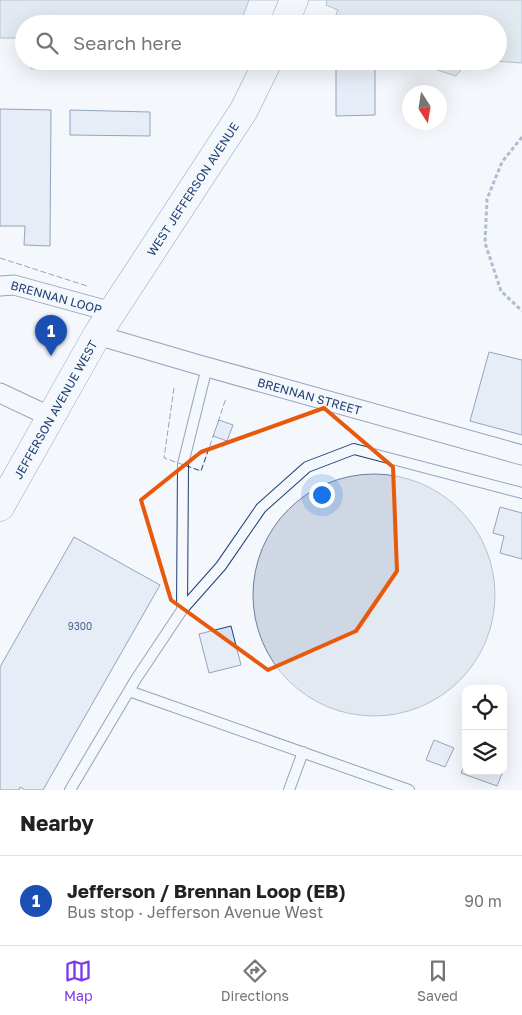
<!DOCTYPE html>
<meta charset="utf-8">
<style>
:root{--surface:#fff;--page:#f6f6f6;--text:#222;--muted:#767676;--line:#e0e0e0;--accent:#7c3aed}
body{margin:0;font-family:"Golos Text",sans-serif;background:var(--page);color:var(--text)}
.controls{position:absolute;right:15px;bottom:15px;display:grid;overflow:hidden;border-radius:10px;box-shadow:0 5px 20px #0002}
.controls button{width:45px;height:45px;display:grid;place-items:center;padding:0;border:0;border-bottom:1px solid var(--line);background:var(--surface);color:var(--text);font:25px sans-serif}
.compass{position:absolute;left:402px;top:85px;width:45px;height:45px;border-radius:50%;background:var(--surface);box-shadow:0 5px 20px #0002;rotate:168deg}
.you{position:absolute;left:321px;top:494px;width:18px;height:18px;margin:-12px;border:4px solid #fff;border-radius:50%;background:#1a73e8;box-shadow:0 0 0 8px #1a73e833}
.badge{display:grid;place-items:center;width:32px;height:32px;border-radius:50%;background:var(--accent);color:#fff;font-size:16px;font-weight:700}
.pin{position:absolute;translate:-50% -41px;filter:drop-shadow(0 1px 2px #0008)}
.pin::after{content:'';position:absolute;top:26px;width:18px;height:15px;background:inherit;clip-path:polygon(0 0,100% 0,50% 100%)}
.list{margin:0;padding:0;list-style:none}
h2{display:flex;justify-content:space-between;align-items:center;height:65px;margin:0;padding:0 20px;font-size:21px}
h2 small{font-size:16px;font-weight:400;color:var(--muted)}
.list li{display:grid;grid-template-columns:32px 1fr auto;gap:15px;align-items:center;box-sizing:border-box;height:90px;padding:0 20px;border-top:1px solid var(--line)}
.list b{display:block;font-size:19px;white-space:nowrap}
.list p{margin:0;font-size:16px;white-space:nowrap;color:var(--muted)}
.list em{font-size:16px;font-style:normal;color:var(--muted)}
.icon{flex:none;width:28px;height:28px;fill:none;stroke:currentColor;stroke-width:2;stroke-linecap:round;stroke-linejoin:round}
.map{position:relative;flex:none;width:522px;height:790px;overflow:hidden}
.search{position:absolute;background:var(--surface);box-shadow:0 5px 20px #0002;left:15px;right:15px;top:15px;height:55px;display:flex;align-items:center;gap:12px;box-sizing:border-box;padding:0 18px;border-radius:28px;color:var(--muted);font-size:19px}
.sheet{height:155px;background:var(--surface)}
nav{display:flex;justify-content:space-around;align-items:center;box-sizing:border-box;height:70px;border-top:1px solid var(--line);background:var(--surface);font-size:14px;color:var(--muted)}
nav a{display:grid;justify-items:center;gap:2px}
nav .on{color:var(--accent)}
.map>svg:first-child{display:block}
.water{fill:#cfd7e4;stroke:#687fa3}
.pier{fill:#f4f7fb;stroke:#687fa3}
.building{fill:#d5e0f0;stroke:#1d3f73}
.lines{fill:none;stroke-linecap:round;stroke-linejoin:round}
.service-casing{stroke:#1d3f73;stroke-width:12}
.minor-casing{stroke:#1d3f73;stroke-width:21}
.secondary-casing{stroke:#1d3f73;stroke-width:29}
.path{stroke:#5e769c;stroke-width:3;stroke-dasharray:4 2.5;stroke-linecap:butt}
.service{stroke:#f4f7fb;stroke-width:10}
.minor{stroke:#f4f7fb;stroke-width:19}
.secondary{stroke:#f4f7fb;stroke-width:28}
.fence{stroke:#1d3f73;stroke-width:1;stroke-dasharray:6 2.5;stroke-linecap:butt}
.marked{fill:none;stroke:#e8590c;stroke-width:4;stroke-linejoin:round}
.labels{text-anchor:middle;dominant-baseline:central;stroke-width:4;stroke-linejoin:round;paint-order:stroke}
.number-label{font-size:10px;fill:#4b6792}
.street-label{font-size:12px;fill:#1d3f73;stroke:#f4f7fb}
</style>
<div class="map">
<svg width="522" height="790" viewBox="0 0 522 790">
<rect width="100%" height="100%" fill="#f4f7fb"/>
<path class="water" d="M0,0H522V63L492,61H498V24H24V38H0Z
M31,61H112L31,69Z
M434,61H468L456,76L434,69Z
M253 595a121 121 0 1 1 242 0a121 121 0 1 1-242 0Z"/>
<path class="pier" d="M249,0H327L326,5L338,10L332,24H240Z"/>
<path class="building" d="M336,61H375V115L336,116Z
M0,109L51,110L50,246L24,245L25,226H0Z
M70,110L150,112V136L70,135Z
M489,352L522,360V435L470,421Z
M219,420L233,425L227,441L213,436Z
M500,507L522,513V559L500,553L504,536L493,533Z
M74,537L160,585L43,790H25L20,787L19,790H0V667Z
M231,626L241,665L209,673L199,634Z
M434,740L454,748L445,767L426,760Z
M466,760V771H503L497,786L461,773Z"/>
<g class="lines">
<g class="service-casing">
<path id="service" d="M182,610L183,464L207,367
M129,691L409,790
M70,790L136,679L182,610L221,566L261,508L307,467L354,449L522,493
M289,790L303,752"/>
</g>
<g class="minor-casing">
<g id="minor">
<path id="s1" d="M0,286L14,285L112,312"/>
<path id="s2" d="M97,335L196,364L522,455"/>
<path d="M0,393L51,417"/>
</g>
</g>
<g class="secondary-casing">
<g id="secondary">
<path d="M284,24L294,0"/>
<path id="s3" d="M0,507L97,335L244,110L268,61"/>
</g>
</g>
<path class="path" d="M522,137L502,162L487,199L485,243L501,291L522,311"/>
<use href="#service" class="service"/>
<use href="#minor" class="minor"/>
<use href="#secondary" class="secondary"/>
<path class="fence" d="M0,258L87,286
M174,388L164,458L201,471L214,434
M218,422L226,398"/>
</g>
<path d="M0 0H522V790H0ZM324,408L393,467L397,571L356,631L268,670L171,600L141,500L201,452Z" fill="#f4f7fb" fill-opacity=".55" fill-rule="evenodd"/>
<path class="marked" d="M324,408L393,467L397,571L356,631L268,670L171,600L141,500L201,452Z"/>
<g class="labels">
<g class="number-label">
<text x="80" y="626">9300</text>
</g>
<g class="street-label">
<text stroke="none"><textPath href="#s3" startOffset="372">WEST JEFFERSON AVENUE</textPath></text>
<text stroke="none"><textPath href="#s1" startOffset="58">BRENNAN LOOP</textPath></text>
<text stroke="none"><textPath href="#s2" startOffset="221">BRENNAN STREET</textPath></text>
<text stroke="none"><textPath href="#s3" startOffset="112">JEFFERSON AVENUE WEST</textPath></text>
</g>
</g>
</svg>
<div class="controls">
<button><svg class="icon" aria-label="locate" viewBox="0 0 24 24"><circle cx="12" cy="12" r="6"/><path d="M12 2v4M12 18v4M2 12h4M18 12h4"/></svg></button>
<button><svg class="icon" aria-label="layers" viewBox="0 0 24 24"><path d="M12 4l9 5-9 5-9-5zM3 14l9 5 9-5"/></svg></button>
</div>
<svg class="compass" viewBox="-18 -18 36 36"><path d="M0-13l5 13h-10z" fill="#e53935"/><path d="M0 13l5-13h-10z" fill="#767676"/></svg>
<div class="you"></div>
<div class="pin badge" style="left:51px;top:356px;background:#1a4fb4">1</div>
<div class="search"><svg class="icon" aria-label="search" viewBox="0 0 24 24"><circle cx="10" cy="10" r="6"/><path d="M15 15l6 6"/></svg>Search here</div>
</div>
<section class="sheet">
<h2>Nearby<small></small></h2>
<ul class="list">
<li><span class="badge" style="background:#1a4fb4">1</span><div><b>Jefferson / Brennan Loop (EB)</b><p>Bus stop · Jefferson Avenue West</p></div><em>90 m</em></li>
</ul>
</section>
<nav>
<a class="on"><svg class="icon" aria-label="map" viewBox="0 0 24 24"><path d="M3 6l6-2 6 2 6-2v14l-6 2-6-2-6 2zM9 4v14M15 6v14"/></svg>Map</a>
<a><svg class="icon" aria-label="directions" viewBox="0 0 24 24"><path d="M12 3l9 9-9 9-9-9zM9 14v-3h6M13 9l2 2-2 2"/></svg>Directions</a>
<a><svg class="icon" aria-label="saved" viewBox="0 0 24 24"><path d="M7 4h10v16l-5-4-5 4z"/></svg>Saved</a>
</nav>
